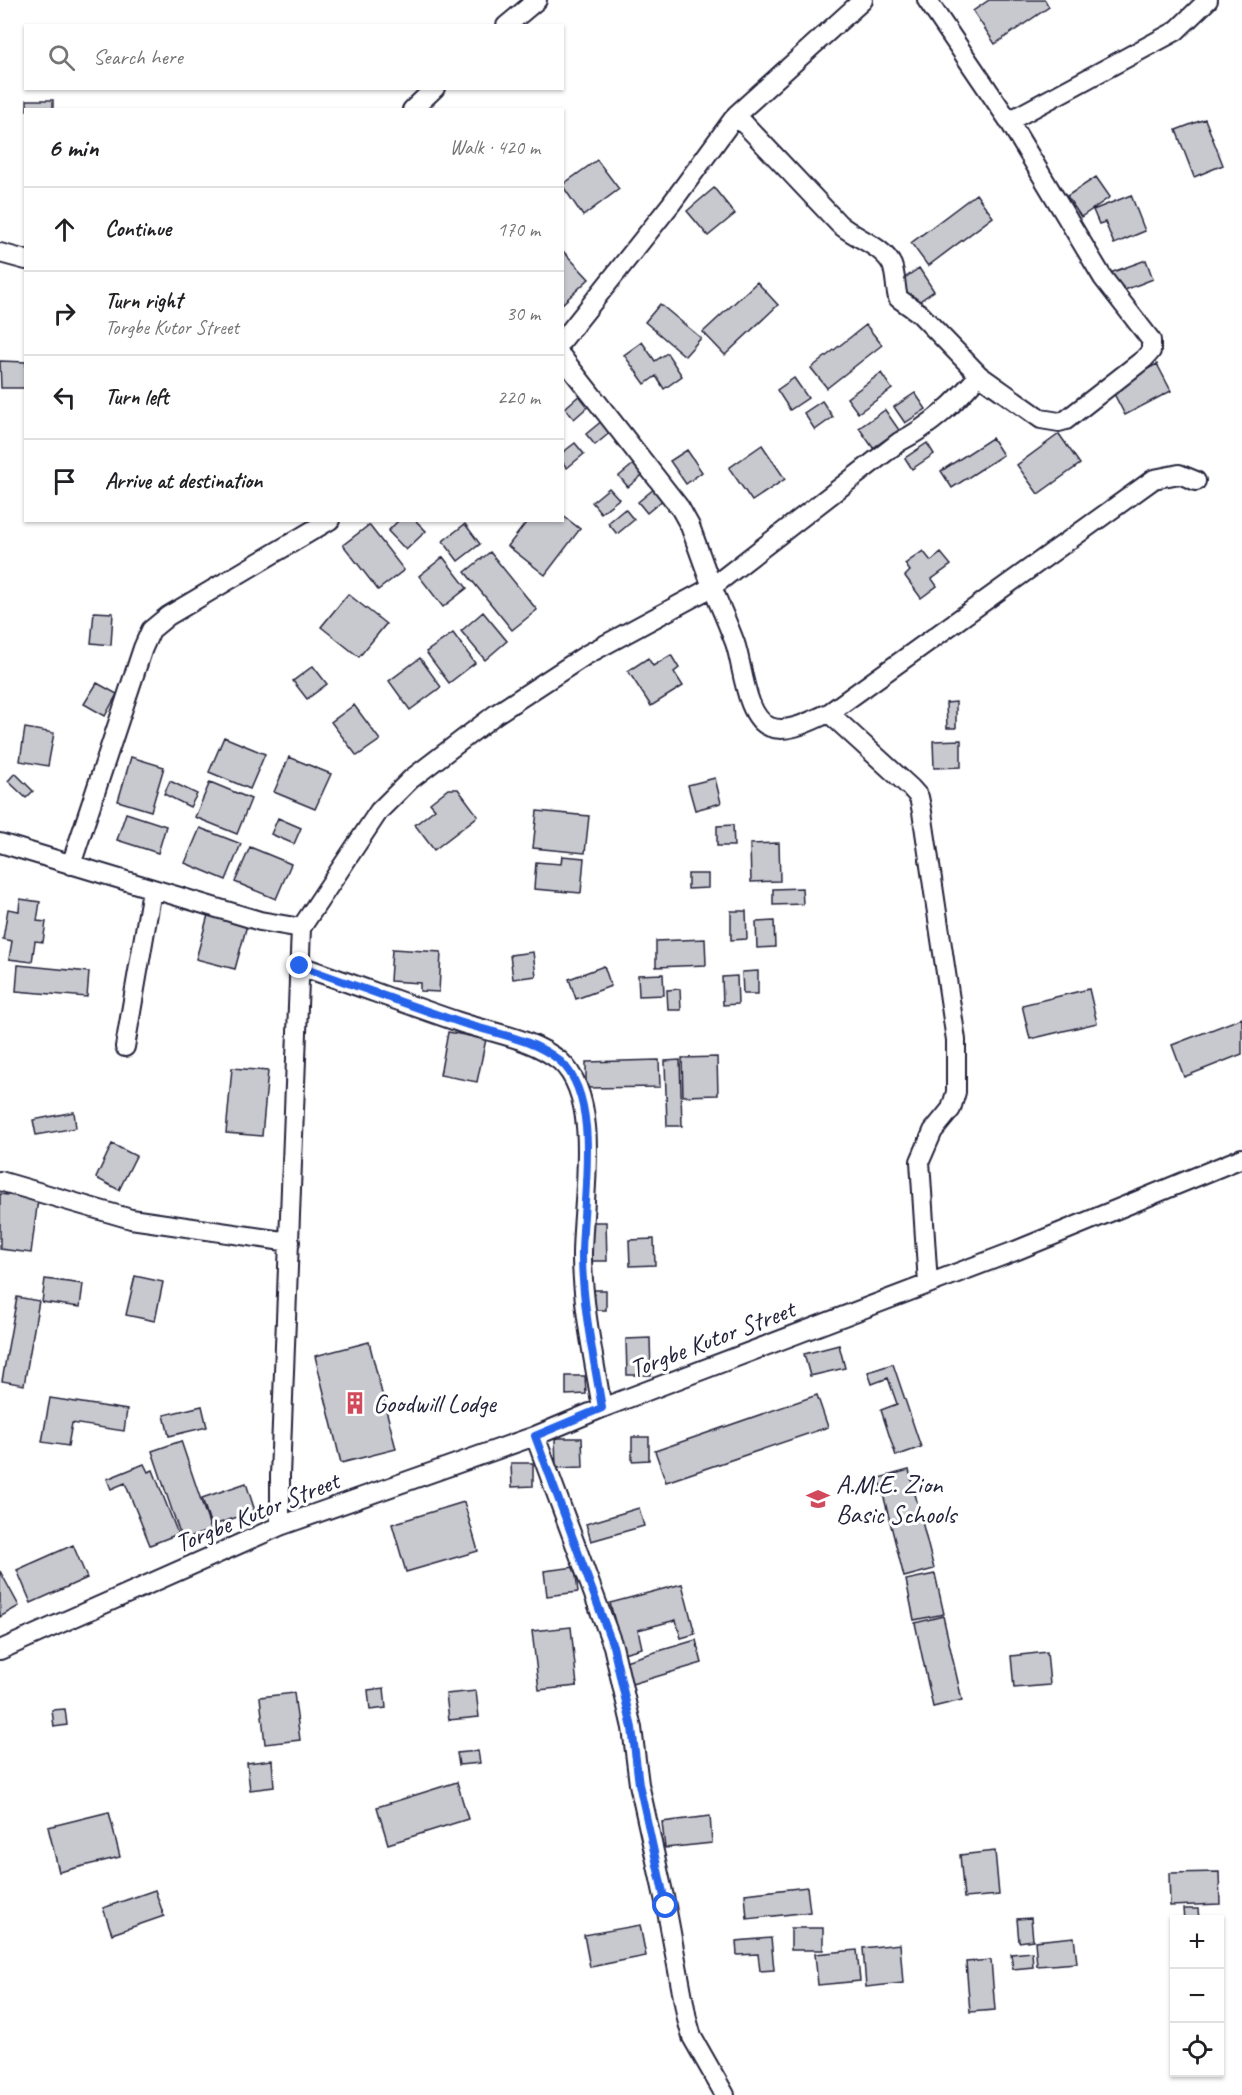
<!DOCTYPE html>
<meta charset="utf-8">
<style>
:root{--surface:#fff;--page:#f2f2f2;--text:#202124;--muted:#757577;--line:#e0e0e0}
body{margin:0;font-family:Caveat,sans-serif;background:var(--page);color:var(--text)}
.controls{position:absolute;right:18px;bottom:18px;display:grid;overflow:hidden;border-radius:0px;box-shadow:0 2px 4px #0004}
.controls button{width:54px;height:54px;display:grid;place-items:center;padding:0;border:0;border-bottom:2px solid var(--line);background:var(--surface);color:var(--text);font:30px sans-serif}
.stop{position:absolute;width:18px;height:18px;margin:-14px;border:4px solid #2563eb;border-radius:50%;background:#fff}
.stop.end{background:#2563eb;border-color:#fff;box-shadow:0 2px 6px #0008}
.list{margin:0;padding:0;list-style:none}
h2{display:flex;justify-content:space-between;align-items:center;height:78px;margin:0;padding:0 24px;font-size:26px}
h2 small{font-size:20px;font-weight:400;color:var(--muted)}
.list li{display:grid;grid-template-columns:39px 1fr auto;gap:18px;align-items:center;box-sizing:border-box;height:84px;padding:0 24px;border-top:2px solid var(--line)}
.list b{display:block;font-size:22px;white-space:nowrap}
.list p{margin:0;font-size:20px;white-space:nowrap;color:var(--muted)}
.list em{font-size:20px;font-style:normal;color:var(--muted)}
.icon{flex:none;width:33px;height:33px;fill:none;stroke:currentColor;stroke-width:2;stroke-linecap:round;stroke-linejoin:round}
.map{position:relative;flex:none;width:1242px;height:2095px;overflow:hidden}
.search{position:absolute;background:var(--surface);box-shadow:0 2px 4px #0004;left:24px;top:24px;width:540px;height:66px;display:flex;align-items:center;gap:15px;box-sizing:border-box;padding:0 21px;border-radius:0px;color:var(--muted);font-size:22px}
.panel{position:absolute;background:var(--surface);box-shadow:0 2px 4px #0004;left:24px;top:108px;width:540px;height:414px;border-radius:0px}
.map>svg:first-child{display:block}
.building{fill:#c8c8cf;stroke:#22223b;stroke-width:1.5}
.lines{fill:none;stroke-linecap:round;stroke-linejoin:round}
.minor-casing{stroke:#22223b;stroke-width:22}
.minor{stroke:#fff;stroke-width:18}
.route{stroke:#2563eb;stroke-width:8}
.labels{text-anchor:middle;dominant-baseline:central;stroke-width:6;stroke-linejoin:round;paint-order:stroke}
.street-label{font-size:26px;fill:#22223b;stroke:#fff}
.poi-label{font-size:26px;fill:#22223b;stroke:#fff;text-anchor:start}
</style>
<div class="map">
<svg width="1242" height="2095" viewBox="0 0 1242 2095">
<rect width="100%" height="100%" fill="#fff"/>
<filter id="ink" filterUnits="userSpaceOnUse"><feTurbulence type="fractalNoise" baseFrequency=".0167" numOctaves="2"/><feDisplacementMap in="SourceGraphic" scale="12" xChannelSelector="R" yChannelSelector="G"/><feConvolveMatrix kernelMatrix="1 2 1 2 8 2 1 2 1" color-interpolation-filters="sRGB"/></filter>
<g filter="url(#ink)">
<path class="building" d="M989,0H1045L1049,7L995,44L973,11Z
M27,100H53V110H27Z
M1205,119L1223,165L1194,177L1176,130Z
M597,160L619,189L583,216L562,185Z
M1096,177L1110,197L1081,217L1067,196Z
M714,188L735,214L708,236L687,211Z
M976,194L993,217L928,266L911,243Z
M1131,195L1145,231L1114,244L1105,222L1099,224L1093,210Z
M562,250L589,279L562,304Z
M1146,260L1153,279L1117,293L1110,273Z
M919,268L934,291L914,305L899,282Z
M757,282L778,305L725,355L703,332Z
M660,304L701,338L685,356L645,322Z
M866,325L882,345L827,388L811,368Z
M642,342L655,361L667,353L682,376L664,389L656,376L645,384L624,355Z
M0,361L26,362V388H1Z
M1157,364L1171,391L1125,415L1111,388Z
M881,373L892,389L858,413L847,398Z
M794,378L808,398L790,410L777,390Z
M582,393L591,404L574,419L565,408Z
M915,393L926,409L905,423L894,407Z
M822,401L833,417L815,430L804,413Z
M885,410L899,430L873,448L859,428Z
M603,420L612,431L595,445L586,434Z
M1059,434L1080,464L1038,494L1017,465Z
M992,438L1003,455L952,488L941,471Z
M575,443L584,454L567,468L562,462V453Z
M927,443L934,454L912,469L905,458Z
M762,445L785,479L752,501L729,468Z
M687,450L702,472L686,484L670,461Z
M636,462L645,473L628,487L619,476Z
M609,488L619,499L601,513L592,502Z
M655,488L664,499L647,513L638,502Z
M625,509L634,520L617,534L608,523Z
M562,515L580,529L545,575L508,546L528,520H562Z
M399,520H415L426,531L406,550L388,531Z
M465,524L480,544L458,561L443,541Z
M369,525L404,570L378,590L343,545Z
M923,551L931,561L941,553L951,565L932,579L937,586L921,598L905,576L910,571L905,564Z
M490,552L537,610L512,630L465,572Z
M443,557L467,588L443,607L419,576Z
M348,594L386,624L359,657L321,627Z
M94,612L113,613L111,645L91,643Z
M483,612L507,641L485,660L461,631Z
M453,633L475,663L449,683L426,652Z
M671,655L679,668L674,672L683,686L651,706L628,671L648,658L653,666Z
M420,658L441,687L410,710L389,681Z
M313,666L327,684L307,699L293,681Z
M97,683L117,694L105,716L84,704Z
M956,702V728H947L946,703Z
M354,705L380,740L357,756L331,722Z
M25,728L54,733L48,766L20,761Z
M224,737L265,754L250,789L209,772Z
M961,740V767L934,768L933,741Z
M131,757L164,767L151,811L118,801Z
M289,757L331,774L315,809L274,792Z
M15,773L33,791L26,798L8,781Z
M715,778L721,803L695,810L688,785Z
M170,781L197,794L190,807L164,794Z
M210,782L251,799L237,834L195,817Z
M448,789H458L478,816L434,850L415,825L435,809L430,803Z
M537,811L589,816L585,853L533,848Z
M126,813L166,826L158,853L117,840Z
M278,818L301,828L294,844L271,834Z
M733,825L734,846H717V826Z
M200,828L241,844L226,880L185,863Z
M779,843L780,881L751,882L750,844Z
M250,847L291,864L276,899L235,882Z
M562,856L584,858L581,893L534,889L536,862L561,864Z
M688,874H708V888L688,889Z
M802,888L803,904L773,905V889Z
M20,899L40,902L37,921L46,922L43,942L35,941L32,962L9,959L12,941L3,939L8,909L19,911Z
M731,911H746L747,939L731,940Z
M208,915L247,925L235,969L196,959Z
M774,921L775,947L757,948L756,922Z
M705,939L706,965L656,967V941Z
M392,949L441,952L439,992L420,991V983L390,981Z
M533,952L536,976L513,979L510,955Z
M18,965L89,972L87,997L16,991Z
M604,966L611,986L576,999L569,979Z
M758,971V994H743L742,972Z
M663,974L664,995L639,996L638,975Z
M737,976L738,1004L723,1005L722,977Z
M680,989L681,1010H668L667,990Z
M1089,989L1097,1023L1030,1039L1022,1005Z
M1242,1018V1054L1184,1077L1172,1045Z
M448,1032L486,1039L477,1082L440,1075Z
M717,1057L718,1095L683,1096L682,1058Z
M659,1060L660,1087L586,1088V1062Z
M680,1060L682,1126H667L665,1061Z
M232,1068L268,1071L262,1136L226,1133Z
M74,1112L76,1128L36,1135L33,1120Z
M112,1144L136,1156L119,1190L96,1178Z
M0,1194L38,1199L31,1253L0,1249Z
M587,1222H606L607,1261H588Z
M654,1239L655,1265L630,1266L629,1240Z
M135,1276L163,1282L155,1321L126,1315Z
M45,1279L83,1284L80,1307L42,1302Z
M589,1290H606V1310H590Z
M17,1297L39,1301L24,1385L2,1381Z
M650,1338L651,1375H627L626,1339Z
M369,1342L396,1449L341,1463L315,1356Z
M839,1345L845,1368L810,1376L804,1354Z
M893,1364L921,1447L896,1456L881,1410L897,1404L888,1378L872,1384L868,1372Z
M566,1376H585L586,1394L566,1395Z
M817,1395L828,1427L666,1482L655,1451Z
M50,1398L127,1410L124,1431L72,1423L68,1446L42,1442Z
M202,1406L207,1427L169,1436L164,1415Z
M632,1437H649V1460L632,1461Z
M555,1438H582L583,1467L556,1468Z
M181,1441L211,1530L182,1540L152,1451Z
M511,1463H533V1486L512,1487Z
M144,1464L148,1472L153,1470L178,1534L150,1545L125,1483L111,1489L107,1479Z
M909,1470L934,1569L904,1577L879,1478Z
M246,1483L255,1511L211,1526L202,1498Z
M464,1502L478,1551L406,1572L392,1524Z
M639,1508L644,1526L591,1541L586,1524Z
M73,1545L87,1578L31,1603L17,1570Z
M575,1567L578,1592L547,1596L544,1571Z
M0,1571L19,1606L0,1617Z
M935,1574L944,1614L914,1620L906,1580Z
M682,1584L695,1634L681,1638L676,1620L638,1630L642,1648L623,1653L610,1603Z
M943,1616L962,1700L933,1707L915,1623Z
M571,1627L577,1686L539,1690L532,1631Z
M696,1640L702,1663L632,1684L625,1661Z
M1047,1652L1050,1685L1014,1688L1011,1656Z
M384,1688L386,1708L370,1710L368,1690Z
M476,1691L479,1717L449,1720L446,1694Z
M294,1693L300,1740L265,1744L260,1697Z
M65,1709L67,1725L54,1727L52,1710Z
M478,1751L480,1763L459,1765L457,1753Z
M272,1760L274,1787L250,1790L247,1763Z
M457,1782L468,1819L388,1844L377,1807Z
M109,1812L120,1857L59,1872L48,1827Z
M710,1816L712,1843L665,1848L662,1822Z
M995,1851L999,1895L964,1898L960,1855Z
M1219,1872L1220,1904L1170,1906L1169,1873Z
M807,1887L810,1912L747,1919L745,1894Z
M155,1890L164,1916L112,1934L103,1908Z
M1183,1909H1198L1199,1920H1184Z
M1031,1918L1033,1940L1019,1942L1017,1919Z
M640,1925L646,1956L590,1967L584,1935Z
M791,1928H823V1950H791Z
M1074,1937L1077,1963L1037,1966L1035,1941Z
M771,1938L774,1970L760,1971L758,1954L737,1955L736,1941Z
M900,1944L903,1983L866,1987L863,1948Z
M857,1950L860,1981L818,1985L815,1954Z
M1032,1952L1033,1967L1013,1969L1011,1954Z
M991,1960L995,2010L970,2012L966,1962Z"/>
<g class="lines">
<g class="minor-casing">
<path id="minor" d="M506,26L537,0
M412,110L435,88
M736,115L839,224C855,238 883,246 892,265C896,275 895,287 898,298L919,313L979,375L1041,419L1059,422L1066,420L1144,359L1151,351V340L1103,278L1009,121L927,0
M1009,121L1176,31L1208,0
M0,253L26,260
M562,341L671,204L736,115L863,0
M562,357L680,508L690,526L712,587L899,442C932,425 955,403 979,375
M829,713L911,788L919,797L922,812L956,1040V1092L951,1109L933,1131L920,1161L928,1284
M0,843L260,921L301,928L280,1476V1526
M71,865L143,648L151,630L168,616L330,520
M301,928L379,811L411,779L496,714L586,655L712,587C720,606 728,624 735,643C743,665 745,717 770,727C789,734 812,720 829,713L1154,479L1179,474L1196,481
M300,966C353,984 406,1004 459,1022C492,1033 532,1038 560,1061C604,1100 581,1206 582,1259C583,1309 594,1359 602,1408
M125,1047L152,890
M0,1181L131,1219L290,1242
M535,1436L613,1646L632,1728L639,1784L666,1906L687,2019L692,2037L725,2095
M0,1650L280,1526L535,1436L602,1408L1015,1251L1242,1158"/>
</g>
<use href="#minor" class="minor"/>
</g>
</g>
<g class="lines" filter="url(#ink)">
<path class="route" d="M300,966C353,985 406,1004 459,1022C492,1033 532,1038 560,1061C604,1100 581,1206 582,1259C583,1309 594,1359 602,1408L535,1436L613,1646L632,1728L639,1784L666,1906"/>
</g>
<defs>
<g id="building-bare" transform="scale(1.8)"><path d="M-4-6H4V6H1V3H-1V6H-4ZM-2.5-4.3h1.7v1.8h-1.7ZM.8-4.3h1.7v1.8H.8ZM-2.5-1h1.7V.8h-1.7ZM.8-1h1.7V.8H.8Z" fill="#d1495b" stroke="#fff" stroke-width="2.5" paint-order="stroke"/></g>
<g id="school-bare" transform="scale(1.8)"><path d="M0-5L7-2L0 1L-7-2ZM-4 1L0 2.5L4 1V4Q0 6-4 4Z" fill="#d1495b" stroke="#fff" stroke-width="2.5" paint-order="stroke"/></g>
</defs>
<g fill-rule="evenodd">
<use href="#building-bare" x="355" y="1403"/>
<use href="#school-bare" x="818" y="1499"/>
</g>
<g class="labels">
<g class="street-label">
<text transform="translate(712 1339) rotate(-21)">Torgbe Kutor Street</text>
<text transform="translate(257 1512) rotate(-22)">Torgbe Kutor Street</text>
</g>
<g class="poi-label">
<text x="373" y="1403">Goodwill Lodge</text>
<text x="836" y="1484">A.M.E. Zion<tspan x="836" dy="30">Basic Schools</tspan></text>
</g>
</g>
</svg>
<div class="controls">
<button>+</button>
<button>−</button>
<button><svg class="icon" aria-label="locate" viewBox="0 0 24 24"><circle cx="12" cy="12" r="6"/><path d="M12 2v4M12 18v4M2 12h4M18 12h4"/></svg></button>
</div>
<div class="stop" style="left:666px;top:1906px"></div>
<div class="stop end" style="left:300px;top:966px"></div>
<div class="search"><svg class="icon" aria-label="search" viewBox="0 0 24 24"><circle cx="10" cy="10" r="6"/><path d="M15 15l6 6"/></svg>Search here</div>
<section class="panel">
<h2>6 min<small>Walk · 420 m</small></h2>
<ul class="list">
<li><svg class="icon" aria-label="ahead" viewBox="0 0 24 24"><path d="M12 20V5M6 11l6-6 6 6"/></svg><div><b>Continue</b></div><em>170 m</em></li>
<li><svg class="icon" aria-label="right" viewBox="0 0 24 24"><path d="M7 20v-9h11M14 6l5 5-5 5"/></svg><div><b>Turn right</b><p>Torgbe Kutor Street</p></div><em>30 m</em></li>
<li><svg class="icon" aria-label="left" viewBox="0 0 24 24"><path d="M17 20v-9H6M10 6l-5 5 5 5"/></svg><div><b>Turn left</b></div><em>220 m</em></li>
<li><svg class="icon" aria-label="arrive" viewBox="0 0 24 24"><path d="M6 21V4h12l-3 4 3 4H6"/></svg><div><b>Arrive at destination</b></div></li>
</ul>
</section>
</div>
